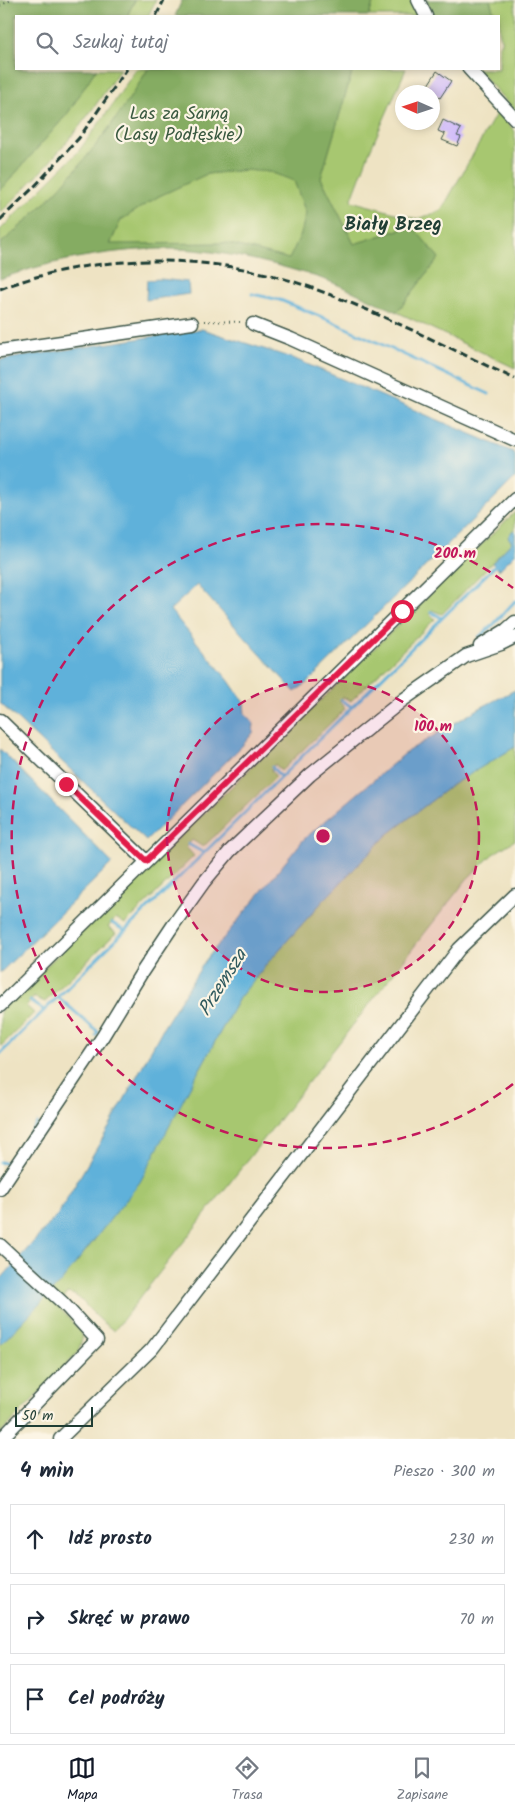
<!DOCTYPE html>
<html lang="pl">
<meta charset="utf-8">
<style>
:root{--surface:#fff;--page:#f6f6f7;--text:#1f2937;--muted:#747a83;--line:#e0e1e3;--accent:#111827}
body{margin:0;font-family:Kalam,sans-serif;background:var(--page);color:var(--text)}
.compass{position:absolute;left:395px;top:85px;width:45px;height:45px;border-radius:50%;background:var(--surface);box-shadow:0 2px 8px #0003;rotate:273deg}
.scale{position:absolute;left:15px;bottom:12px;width:78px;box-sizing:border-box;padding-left:5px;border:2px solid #1f3d34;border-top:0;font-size:14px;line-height:18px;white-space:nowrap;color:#1f3d34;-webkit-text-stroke:4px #fcf5e5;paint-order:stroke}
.stop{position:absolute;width:15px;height:15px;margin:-11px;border:4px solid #e11d48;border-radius:50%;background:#fff}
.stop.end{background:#e11d48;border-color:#fff;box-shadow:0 1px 5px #0008}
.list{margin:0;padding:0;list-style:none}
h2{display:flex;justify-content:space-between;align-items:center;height:65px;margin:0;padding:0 20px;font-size:21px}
h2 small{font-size:16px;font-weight:400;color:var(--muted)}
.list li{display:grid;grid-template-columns:32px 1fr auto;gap:15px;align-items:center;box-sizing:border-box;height:70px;margin:0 10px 10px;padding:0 10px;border:1px solid var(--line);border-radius:0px}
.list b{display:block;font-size:19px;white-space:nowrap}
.list em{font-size:16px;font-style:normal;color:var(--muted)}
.icon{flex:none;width:28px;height:28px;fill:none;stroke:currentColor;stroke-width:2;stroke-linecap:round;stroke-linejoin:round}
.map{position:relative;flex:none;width:515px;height:1439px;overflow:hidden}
.search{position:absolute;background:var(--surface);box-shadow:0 2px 8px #0003;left:15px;right:15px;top:15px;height:55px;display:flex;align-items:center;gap:12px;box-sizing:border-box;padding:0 18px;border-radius:0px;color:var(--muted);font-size:19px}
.sheet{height:305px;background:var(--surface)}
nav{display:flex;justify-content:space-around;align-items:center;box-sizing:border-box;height:70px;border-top:1px solid var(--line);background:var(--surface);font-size:14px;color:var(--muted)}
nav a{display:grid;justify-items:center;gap:2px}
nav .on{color:var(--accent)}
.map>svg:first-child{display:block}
.green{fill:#a7c76f;stroke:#638252}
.forest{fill:#85ac62;stroke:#52744b;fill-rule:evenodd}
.water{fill:#5eb1da;stroke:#3e7787}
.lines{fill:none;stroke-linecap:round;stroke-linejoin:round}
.stream{stroke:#5eb1da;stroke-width:3}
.building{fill:#c9b2fd}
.minor-casing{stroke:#3e5649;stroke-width:15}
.path{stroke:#3e5649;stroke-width:2;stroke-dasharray:1 4;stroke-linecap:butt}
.minor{stroke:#fff;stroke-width:12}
.rail{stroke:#1f3d34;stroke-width:3;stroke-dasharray:8 4;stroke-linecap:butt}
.route{stroke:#e11d48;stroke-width:6}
.ring{fill:none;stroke:#c2185b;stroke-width:2.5;stroke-dasharray:9 6}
.labels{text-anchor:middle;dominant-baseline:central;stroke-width:4.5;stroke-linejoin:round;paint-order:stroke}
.park-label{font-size:18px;fill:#3a5940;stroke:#fcf5e5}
.neighbourhood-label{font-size:19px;font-weight:bold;fill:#1f3d34;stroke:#fcf5e5}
.water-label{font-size:19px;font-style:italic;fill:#2f5a5e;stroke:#fcf5e5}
.centre{fill:#c2185b;stroke:#fcf5e5;stroke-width:2.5}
.ring-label{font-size:15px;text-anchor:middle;font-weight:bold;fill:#c2185b;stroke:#fcf5e5;stroke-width:4.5;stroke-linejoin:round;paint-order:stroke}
</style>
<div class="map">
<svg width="515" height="1439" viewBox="0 0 515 1439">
<rect width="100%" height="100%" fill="#fcf5e5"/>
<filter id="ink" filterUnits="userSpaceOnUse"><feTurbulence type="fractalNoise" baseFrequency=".02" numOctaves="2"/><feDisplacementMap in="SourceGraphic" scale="10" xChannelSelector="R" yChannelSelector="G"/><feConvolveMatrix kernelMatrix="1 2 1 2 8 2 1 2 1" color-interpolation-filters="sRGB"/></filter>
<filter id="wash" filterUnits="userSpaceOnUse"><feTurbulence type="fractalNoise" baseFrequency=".0096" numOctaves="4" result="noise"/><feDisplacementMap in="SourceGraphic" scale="20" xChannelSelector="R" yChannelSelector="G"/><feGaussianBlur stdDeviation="1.12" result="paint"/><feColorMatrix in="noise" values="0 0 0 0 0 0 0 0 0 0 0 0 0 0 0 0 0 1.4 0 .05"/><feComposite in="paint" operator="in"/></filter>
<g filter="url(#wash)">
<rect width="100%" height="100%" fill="#eee3c3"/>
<path class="green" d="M135,0H156L148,16H127Z
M374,0H412L419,16H369Z
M490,0H515V111L477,69H499V45L502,43L499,31V16H495Z
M96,69H120C86,123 46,169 0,213V191L68,113Z
M136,69H148C108,136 60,194 0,244V230L78,152L111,107Z
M353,69H406L369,153L351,201L417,219L441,211L497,112L515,131V368L397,312L439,258L411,226L354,244L321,178Z
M245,170L270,172L294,180L306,213L301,234L289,260L226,243L110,245L121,220L159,196L207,174Z
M515,512V531L514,530L508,537L512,542L442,614L432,610L430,614L435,619L351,701L343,697L340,702L345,709L281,771L275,764L271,770L276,777L203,847L192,840L186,847L194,856L125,924L116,918L108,927L116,933L45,1002L34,997L26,1006L34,1013L0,1047V1011Z
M515,747V840L493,854L467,879L114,1331C106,1325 99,1319 92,1312C84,1304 79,1294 67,1293L58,1306L80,1331L82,1339L78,1352L0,1434V1345L60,1283L96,1238L191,1085L239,998L270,960L322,902L387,835L452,785Z"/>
<path class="forest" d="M0,0H135L127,16H16V69H96L68,113L0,191Z
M182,0H374L369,16H175Z
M426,0H490L495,16H433Z
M148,69H353L321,178L354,244L412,226L439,258L397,312C372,301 346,287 320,278C280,265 237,254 194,250C134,245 57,258 0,279V244C60,194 108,136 148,69ZM245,170L270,172L294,181L306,213L301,234L289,259L227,243L110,244L121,220L159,196L207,174Z"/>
<path class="water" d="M160,279L188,282L189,294L146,300L147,280Z
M202,329L295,359L513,452L515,455V478L309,681L295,692L197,585L170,610L229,681L244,703L245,714L254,724L253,733L241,747L146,841L0,703V360Z
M513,530L515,531V554L499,570L492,563L512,542L508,537Z
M515,690V747L452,785L387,835L322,902L270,960L239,998L191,1085L140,1182L60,1283L0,1345V1280L58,1214L111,1124L163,1028L205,961L304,839L408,751L480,708Z
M0,749L112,863L0,973Z"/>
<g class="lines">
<path class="stream" d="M252,294L280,300L329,320L489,394
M431,612L442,618
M479,637L493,625L515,601
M341,700L352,707
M272,767L281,777
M188,844L204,853
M112,923L125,931
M58,997L98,1032L96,1035
M30,1001L44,1010
M0,1054L498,563
M0,1162L5,1163L12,1160L37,1123"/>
</g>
<g id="blocks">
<path class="building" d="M437,71L451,81L440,98L426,88Z
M443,120L461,129L457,136L461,137L457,146L442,140L445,134L438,131Z"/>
</g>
</g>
<g filter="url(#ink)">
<use href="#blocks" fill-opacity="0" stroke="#3e5649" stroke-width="1"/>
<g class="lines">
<g class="minor-casing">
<path id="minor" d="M418,0L426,16
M469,69L515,119
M253,324L291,339L515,440
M0,351L192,323
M480,646L506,630L515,622
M0,720L146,861
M0,1006L515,499
M0,1189L103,1036L142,972L174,924L204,882L230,851L310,775L403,700L466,656L501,644L515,637
M0,1245L63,1303L97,1340L1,1439
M60,1439L152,1349L459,949L515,895"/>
</g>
<path class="path" d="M0,6L11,0
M204,321L241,322"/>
<use href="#minor" class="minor"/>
<path class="rail" d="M156,16L164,0
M0,220L34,187L79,138L127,69
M0,289C98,251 217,252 315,289C383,314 449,348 515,379"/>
</g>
</g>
<g class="lines" filter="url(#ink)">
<path class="route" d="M66,784L146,861L402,611"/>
</g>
<circle cx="323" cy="836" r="156" fill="#c2185b" fill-opacity=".12"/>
<g class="ring">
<circle cx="323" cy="836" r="156"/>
<path d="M513 1084A312 312 0 1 1 513 588"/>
</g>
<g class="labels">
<g class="park-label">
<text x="179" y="114">Las za Sarną<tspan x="179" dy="21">(Lasy Podłęskie)</tspan></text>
</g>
<g class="neighbourhood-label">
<text x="393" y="225">Biały Brzeg</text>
</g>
<g class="water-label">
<text transform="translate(223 983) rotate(-58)">Przemsza</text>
</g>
</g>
<circle cx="323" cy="836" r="8" class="centre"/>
<g class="ring-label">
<text x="455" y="558">200 m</text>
<text x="433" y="731">100 m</text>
</g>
</svg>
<svg class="compass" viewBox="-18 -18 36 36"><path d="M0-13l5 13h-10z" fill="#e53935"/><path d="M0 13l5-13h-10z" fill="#747a83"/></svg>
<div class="scale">50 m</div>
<div class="stop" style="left:402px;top:611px"></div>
<div class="stop end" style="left:66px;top:784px"></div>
<div class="search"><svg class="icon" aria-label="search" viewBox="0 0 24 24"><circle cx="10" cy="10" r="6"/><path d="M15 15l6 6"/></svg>Szukaj tutaj</div>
</div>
<section class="sheet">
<h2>4 min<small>Pieszo · 300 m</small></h2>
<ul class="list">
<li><svg class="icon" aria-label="ahead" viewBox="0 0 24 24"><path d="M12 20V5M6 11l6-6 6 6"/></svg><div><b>Idź prosto</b></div><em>230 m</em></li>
<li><svg class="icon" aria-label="right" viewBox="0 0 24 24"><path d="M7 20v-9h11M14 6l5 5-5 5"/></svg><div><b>Skręć w prawo</b></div><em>70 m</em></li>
<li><svg class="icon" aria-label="arrive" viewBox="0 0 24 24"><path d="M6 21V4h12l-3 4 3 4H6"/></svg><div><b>Cel podróży</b></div></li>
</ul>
</section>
<nav>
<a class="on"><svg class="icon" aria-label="map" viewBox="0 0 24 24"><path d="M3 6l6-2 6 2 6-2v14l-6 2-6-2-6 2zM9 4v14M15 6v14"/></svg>Mapa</a>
<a><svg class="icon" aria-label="directions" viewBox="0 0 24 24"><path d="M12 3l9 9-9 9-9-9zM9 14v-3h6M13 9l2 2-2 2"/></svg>Trasa</a>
<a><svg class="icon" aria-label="saved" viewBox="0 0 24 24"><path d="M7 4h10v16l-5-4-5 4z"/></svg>Zapisane</a>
</nav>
